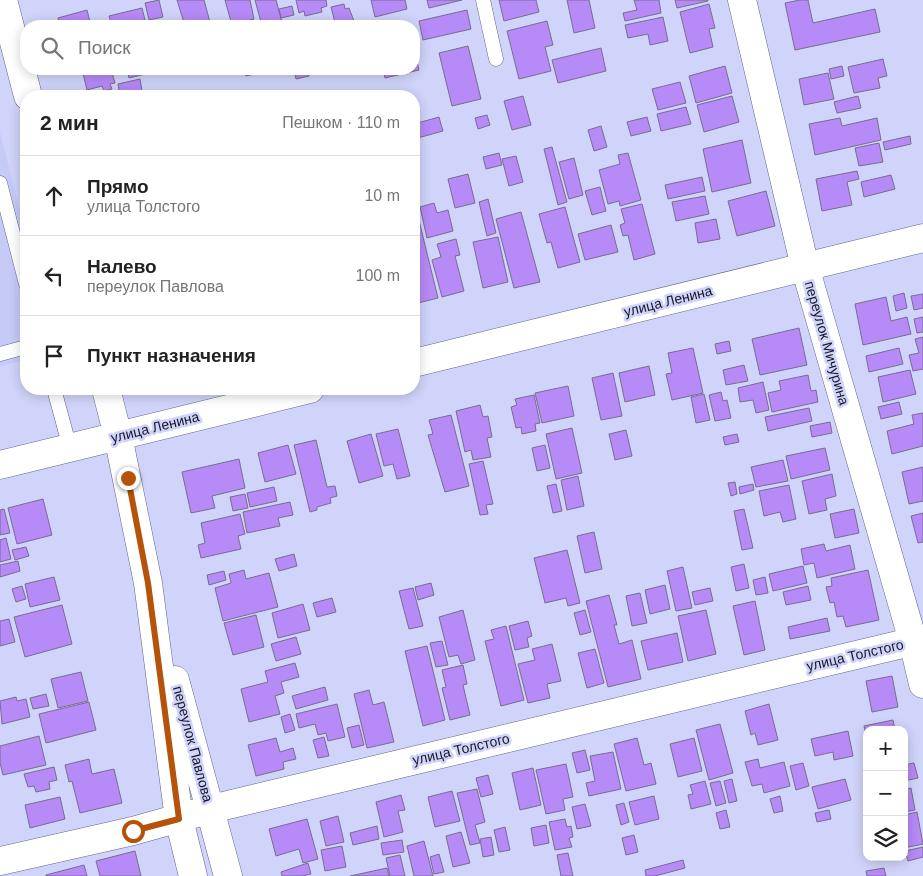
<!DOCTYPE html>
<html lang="ru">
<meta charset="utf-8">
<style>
:root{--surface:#fff;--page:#f2f2f2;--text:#222;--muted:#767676;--line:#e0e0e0}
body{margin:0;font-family:Arial,sans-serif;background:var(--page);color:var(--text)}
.controls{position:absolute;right:15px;bottom:15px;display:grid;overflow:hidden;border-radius:10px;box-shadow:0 2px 12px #0003}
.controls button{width:45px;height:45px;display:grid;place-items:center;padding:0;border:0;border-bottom:1px solid var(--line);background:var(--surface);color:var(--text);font:25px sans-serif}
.stop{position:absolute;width:15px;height:15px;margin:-11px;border:4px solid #b45309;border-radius:50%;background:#fff}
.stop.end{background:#b45309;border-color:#fff;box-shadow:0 1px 5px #0008}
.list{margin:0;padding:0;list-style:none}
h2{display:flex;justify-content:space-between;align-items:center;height:65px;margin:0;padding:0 20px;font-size:21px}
h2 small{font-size:16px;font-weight:400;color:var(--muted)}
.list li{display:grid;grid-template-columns:32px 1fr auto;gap:15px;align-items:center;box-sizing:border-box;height:80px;padding:0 20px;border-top:1px solid var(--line)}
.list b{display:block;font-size:19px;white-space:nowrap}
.list p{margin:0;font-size:16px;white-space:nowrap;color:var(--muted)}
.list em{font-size:16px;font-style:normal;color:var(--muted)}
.icon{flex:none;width:28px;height:28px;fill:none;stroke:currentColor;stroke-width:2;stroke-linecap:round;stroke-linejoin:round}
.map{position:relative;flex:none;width:923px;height:876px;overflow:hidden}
.search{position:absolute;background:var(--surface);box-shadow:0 2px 12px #0003;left:20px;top:20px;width:400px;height:55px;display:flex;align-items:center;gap:12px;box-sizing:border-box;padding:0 18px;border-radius:20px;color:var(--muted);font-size:19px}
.panel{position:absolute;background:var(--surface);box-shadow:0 2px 12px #0003;left:20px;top:90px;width:400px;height:305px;border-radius:20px}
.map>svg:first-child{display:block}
.built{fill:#c6caf7}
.building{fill:#b68af7;stroke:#786d8e}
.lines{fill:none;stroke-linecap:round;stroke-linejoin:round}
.lane-casing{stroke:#636687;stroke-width:15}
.street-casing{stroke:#636687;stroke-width:29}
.secondary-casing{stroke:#636687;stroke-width:29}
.lane{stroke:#fff;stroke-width:14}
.street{stroke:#fff;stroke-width:28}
.secondary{stroke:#fff;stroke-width:28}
.route{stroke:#b45309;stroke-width:6}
.labels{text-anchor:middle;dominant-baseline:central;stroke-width:5;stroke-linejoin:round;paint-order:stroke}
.street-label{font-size:14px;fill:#161724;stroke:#d1d4fa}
</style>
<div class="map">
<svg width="923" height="876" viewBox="0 0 923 876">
<rect width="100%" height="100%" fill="#d1d4fa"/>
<path class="built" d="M0,132L26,235V360L0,366Z"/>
<path class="building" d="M159,0L163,17L149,20L145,3Z
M177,0H204L211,26H185Z
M225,0H250L254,19L232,25Z
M255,0H276L283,26H262Z
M296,0H326L327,6L321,8L322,12L305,16L304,11L299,13Z
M371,0H405L407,9L375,17Z
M427,0H462L429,8Z
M499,0H536L539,12L504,21Z
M567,0H589L595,28L574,33Z
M634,0H659L661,13L625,21L623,13L637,10Z
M675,0H708V1L677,8Z
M800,0H808L813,23L875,9L880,32L795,50L785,3Z
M344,4L345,9L349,8L356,26H336L331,7Z
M709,4L715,28L709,29L713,47L690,53L680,12Z
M292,6L294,15L281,18L279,9Z
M142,8L145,20L119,26H112L109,16Z
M87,10L91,26H60L58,18Z
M467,10L471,29L423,40L419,21Z
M663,17L668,41L650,45L648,34L628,38L625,25Z
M547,21L553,45L545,47L551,71L519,79L507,31Z
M468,46L481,99L452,106L439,53Z
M414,48L419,70L385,78L383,69H414Z
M601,48L606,71L558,83L552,60Z
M883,59L887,76L878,78L880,88L854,93L848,67Z
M725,66L732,93L696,103L689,76Z
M842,66L844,76L831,79L829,69Z
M82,69H111L115,83L110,84L112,89L104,91L102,86L87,90Z
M127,69H152L153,72L129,78Z
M244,69H267V71L246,76Z
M294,69H307L309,76L296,79Z
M828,73L834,99L804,105L799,79Z
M140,79L142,91L120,96L118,84Z
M680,82L686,103L658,110L652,89Z
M523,96L531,125L512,130L504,101Z
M732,96L739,122L704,132L697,105Z
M858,96L861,108L837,113L834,102Z
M686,107L691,124L661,131L657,114Z
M487,115L490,125L478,129L475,118Z
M439,117L443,131L414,139V124Z
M647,117L651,131L631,136L627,122Z
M840,118L842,126L877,118L881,140L815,155L809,124Z
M601,126L607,147L594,151L588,130Z
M910,136L911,144L885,150L883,142Z
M742,140L751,183L712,192L703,149Z
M879,143L883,162L859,166L855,148Z
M552,147L567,202L558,205L544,149Z
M499,153L502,165L486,169L483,157Z
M628,153L641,200L620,206L619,201L608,204L599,170L620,164L618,155Z
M516,156L523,182L509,186L502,159Z
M574,158L583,195L569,199L559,162Z
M857,171L859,179L847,182L852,205L822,211L816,179Z
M468,174L475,203L455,208L448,179Z
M891,175L895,189L864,197L861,182Z
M702,177L705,191L668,199L665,185Z
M600,187L606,211L592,215L585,191Z
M766,191L775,226L737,236L728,201Z
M705,196L709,214L676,221L672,202Z
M488,199L496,233L487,236L479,202Z
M414,200L438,298L414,304Z
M434,203L437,213L448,210L453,231L427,238L420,207Z
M642,204L655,254L634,260L628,235L623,236L620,225L625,223L621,209Z
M565,207L580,262L558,268L551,242L547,243L539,214Z
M521,212L540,282L514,288L496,219Z
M716,219L720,239L698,243L695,223Z
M611,225L618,252L585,260L578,234Z
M498,237L508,282L483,288L473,242Z
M456,239L460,255L455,256L464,291L442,297L432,260L441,257L437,244Z
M904,293L907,308L896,311L893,296Z
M923,294V308L914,310L911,296Z
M886,297L891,321L907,317L911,334L863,345L855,304Z
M923,317V332L917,333L914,319Z
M799,328L807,365L760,375L752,339Z
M923,337V369L913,371L909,355L919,353L915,339Z
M729,341L731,351L717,354L715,344Z
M693,348L703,393L672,400L666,374L672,373L668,353Z
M899,348L903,364L869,372L866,356Z
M744,365L748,381L726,385L723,370Z
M649,366L655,395L625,402L619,373Z
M910,370L916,394L883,402L878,377Z
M613,373L622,416L601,420L592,378Z
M808,375L811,391L816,390L818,402L772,412L768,393L781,390L779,381Z
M763,382L769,410L756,413L753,400L740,402L738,388Z
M568,386L574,416L542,423L535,393Z
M721,392L723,401L727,400L731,418L715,421L709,395Z
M704,394L710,420L696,423L691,397Z
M534,395L540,423L535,424L536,431L522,434L521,427L516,428L511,407L517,405L515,399Z
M899,402L902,414L881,419L878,407Z
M480,405L483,417L488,416L492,437L487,438L491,457L473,460L471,450L465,452L456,411Z
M809,408L812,421L768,431L765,417Z
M923,413V446L892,454L887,431L914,424L912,415Z
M451,415L469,486L445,492L428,435L433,434L429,420Z
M830,422L832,433L812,437L810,426Z
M572,428L582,473L556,479L546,434Z
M398,429L410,476L397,479L393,464L384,466L376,434Z
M626,430L632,456L615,460L609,434Z
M371,434L383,476L359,483L347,441Z
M737,434L739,442L725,445L723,437Z
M316,440L327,487L335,486L337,496L330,498L331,503L317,507V510L310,512L294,445Z
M288,445L296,474L265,482L258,453Z
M545,445L550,468L537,471L532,448Z
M825,448L830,470L791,479L786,456Z
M239,459L245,488L212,496L215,508L191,513L182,472Z
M783,460L788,481L756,487L751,467Z
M483,461L493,504L486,505L488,514L480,515L469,464Z
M923,467V501L909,504L902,472Z
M832,474L836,496L825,499L827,510L809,514L802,481Z
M578,476L584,506L567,510L561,480Z
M735,482L737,494L731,496L728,483Z
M556,484L562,511L553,513L547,486Z
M753,484L754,490L740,494L739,487Z
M789,485L796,519L783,522L780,512L764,516L759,491Z
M274,487L277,501L250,507L247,493Z
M245,494L248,508L233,511L230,497Z
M43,499L52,535L17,544L8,508Z
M290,502L293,515L278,518L280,526L247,533L243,512Z
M4,509L10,533L0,535V510Z
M744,509L753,548L742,550L734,511Z
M854,509L859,533L835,538L830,514Z
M923,513V542L918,543L911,516Z
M240,514L245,534L238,536L241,549L201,558L198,545L205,543L201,523Z
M594,532L602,569L585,573L577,536Z
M6,538L11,559L0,562V540Z
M824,544L826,551L850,545L855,569L817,578L814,563L804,565L801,549Z
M26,547L29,556L15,560L12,550Z
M567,550L580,603L568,606L566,598L545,603L534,558Z
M294,554L297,566L279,571L275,559Z
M18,561L20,571L0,577V565Z
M744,564L749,588L736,591L731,567Z
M803,566L807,583L773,591L769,574Z
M683,567L692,608L676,611L667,571Z
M244,570L246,579L269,573L278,607L223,621L215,588L231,583L229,574Z
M868,570L879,620L846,627L843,616L837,617L834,602L830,603L826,587L832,586L831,578Z
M224,571L226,580L209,585L207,575Z
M54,577L60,600L30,607L25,584Z
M765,577L768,593L756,595L753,580Z
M431,583L434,595L418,600L415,587Z
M665,585L670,609L650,614L645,590Z
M22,586L26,599L16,602L12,589Z
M808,586L811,600L786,605L783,592Z
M413,588L423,626L409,629L399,591Z
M710,588L713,601L695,605L692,592Z
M640,593L647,623L632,626L626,596Z
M609,595L617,625H614L619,644L632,640L641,679L608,687L586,601Z
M332,598L336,612L317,617L313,603Z
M755,601L765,650L744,655L733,606Z
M303,604L310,630L278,638L272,613Z
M62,605L72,644L25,657L14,617Z
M463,610L475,660L461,664L458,655L449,657L439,617Z
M585,610L591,632L580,635L574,613Z
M706,610L716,654L688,661L678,616Z
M256,615L264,647L233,655L224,623Z
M827,618L830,631L790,639L788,627Z
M9,619L15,642L0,646V621Z
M528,621L532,636L527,638L529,647L515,650L509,626Z
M506,626L524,700L501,706L485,641L494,639L491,630Z
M677,633L683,662L648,670L641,641Z
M296,637L301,654L276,661L271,644Z
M442,641L448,665L436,667L430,643Z
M552,644L561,681L547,684L550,698L528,703L518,664L535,660L532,649Z
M427,646L445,720L423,726L405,651Z
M595,649L604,683L587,688L578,653Z
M295,663L299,677L281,682L284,693L275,696L280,714L249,722L241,689L268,682L265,671Z
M463,665L467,684L463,685L470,715L450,720L442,688L446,687L442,670Z
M81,672L88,701L58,708L51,679Z
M892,676L898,707L872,712L866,681Z
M325,687L328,700L296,709L292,696Z
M369,690L373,705L384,702L394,742L367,748L354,694Z
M46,694L49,706L33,709L30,698Z
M16,697L17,701L26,699L30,717L2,724L0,701Z
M89,702L96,730L46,743L39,714Z
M337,704L345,737L328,741L326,733L318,735L315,724L299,728L296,714Z
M769,704L778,740L758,745L755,733L751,735L745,711Z
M290,714L295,730L285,733L281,717Z
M893,720L895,730H867V739L864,726Z
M720,724L733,773L709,780L696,730Z
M359,725L364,745L352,748L347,728Z
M848,731L853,756L834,760L833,752L815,756L811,739Z
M39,736L46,765L3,775L0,763V746Z
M324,737L329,756L318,758L313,740Z
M276,738L280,752L293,748L296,759L283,762L284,769L256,776L248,745Z
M637,738L644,765L651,763L656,784L626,791L614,744Z
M694,738L702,771L678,777L670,744Z
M585,750L590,770L577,773L572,753Z
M613,752L621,789L589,796L586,783L595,781L590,756Z
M89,759L92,774L114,769L122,803L80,813L72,781L69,782L65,765Z
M758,759L760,768L784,762L790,786L764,793L762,784L752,786L745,762Z
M803,763L809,786L796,790L790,766Z
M914,763L918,778L904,781V765Z
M566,764L573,797L563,799L565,810L546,814L536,770Z
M54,767L57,780L49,782L50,789L36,792L34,786L28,787L24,774Z
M533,768L541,805L520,810L512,773Z
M488,775L493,794L481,797L476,778Z
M732,779L737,801L729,803L724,781Z
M845,779L851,800L818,809L812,787Z
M705,781L711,804L691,809L688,795L693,794L690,785Z
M720,781L726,803L716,806L710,783Z
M911,788L915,810L904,812V790Z
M477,789L485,822L475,825L480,843L470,845L457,793Z
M452,791L460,821L435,827L428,797Z
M401,795L405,810L398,811L403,832L384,837L376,802Z
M654,796L659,819L635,825L629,802Z
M780,796L783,811L774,813L770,799Z
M60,797L65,819L30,828L25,805Z
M624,803L629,822L621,825L616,805Z
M585,804L591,826L577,829L572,807Z
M726,810L730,827L720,829L716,813Z
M829,810L831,819L817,822L815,813Z
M917,812L923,844L904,848V815Z
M338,816L344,842L326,846L320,821Z
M307,819L318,859L303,863L299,849L276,856L269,829Z
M565,819L567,827L571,826L573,837L569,838L572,847L555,850L549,822Z
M546,825L549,843L534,846L531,828Z
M377,826L379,839L353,845L350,833Z
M505,827L510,850L499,852L494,830Z
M461,832L470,863L453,867L446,836Z
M634,835L638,852L626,855L622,838Z
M491,837L494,855L483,857L480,839Z
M402,840L404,852L383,855L381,843Z
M424,841L433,876H414L407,846Z
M342,846L346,867L325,871L321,850Z
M923,847V857L908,861L905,851Z
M135,851L141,876H100L96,861Z
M568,853L573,876H561L557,855Z
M439,854L444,872L434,874L430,857Z
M400,855L405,876H390L386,858Z
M683,860L685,868L655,876H646L645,870Z
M308,863L311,874L303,876H282L281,872Z
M84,865L87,876H46V875Z
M387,868L389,876H350Z
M884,868L886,876H867L866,871Z"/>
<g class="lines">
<g class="lane-casing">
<path id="lane" d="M483,0L496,59
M0,183L26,284
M0,354L26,347
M54,389L70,448"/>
</g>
<g class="street-casing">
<path id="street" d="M3,0L28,96
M742,0L805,267L913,641L923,684
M106,389L118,436
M0,861L133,831L211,809L923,639"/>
</g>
<g class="secondary-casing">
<path id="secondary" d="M414,363L923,238
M118,436L148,583L179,819L193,876
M0,465L310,389
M175,680L228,876"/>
</g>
<use href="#lane" class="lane"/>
<use href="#street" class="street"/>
<use href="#secondary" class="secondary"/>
</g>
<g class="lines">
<path class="route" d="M128,478L148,583L179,819L133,831"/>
</g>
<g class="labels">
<g class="street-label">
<text transform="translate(668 301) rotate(-14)">улица Ленина</text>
<text transform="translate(827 343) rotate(74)">переулок Мичурина</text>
<text transform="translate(155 427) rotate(-14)">улица Ленина</text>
<text transform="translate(855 655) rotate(-13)">улица Толстого</text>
<text transform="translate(193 744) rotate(75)">переулок Павлова</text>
<text transform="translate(461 749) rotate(-13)">улица Толстого</text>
</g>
</g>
</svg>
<div class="controls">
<button>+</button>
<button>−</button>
<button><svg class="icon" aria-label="layers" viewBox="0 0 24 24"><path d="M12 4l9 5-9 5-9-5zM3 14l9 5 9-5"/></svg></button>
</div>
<div class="stop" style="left:133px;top:831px"></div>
<div class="stop end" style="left:128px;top:478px"></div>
<div class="search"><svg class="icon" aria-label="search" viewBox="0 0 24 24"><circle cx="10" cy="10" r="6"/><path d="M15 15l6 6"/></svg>Поиск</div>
<section class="panel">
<h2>2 мин<small>Пешком · 110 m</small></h2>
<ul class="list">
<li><svg class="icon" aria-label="ahead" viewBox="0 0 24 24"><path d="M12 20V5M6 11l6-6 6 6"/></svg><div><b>Прямо</b><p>улица Толстого</p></div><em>10 m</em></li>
<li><svg class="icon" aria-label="left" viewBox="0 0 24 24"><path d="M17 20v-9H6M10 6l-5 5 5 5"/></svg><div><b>Налево</b><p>переулок Павлова</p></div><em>100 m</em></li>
<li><svg class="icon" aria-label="arrive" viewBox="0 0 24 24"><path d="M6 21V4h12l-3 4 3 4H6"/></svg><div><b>Пункт назначения</b></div></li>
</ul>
</section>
</div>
